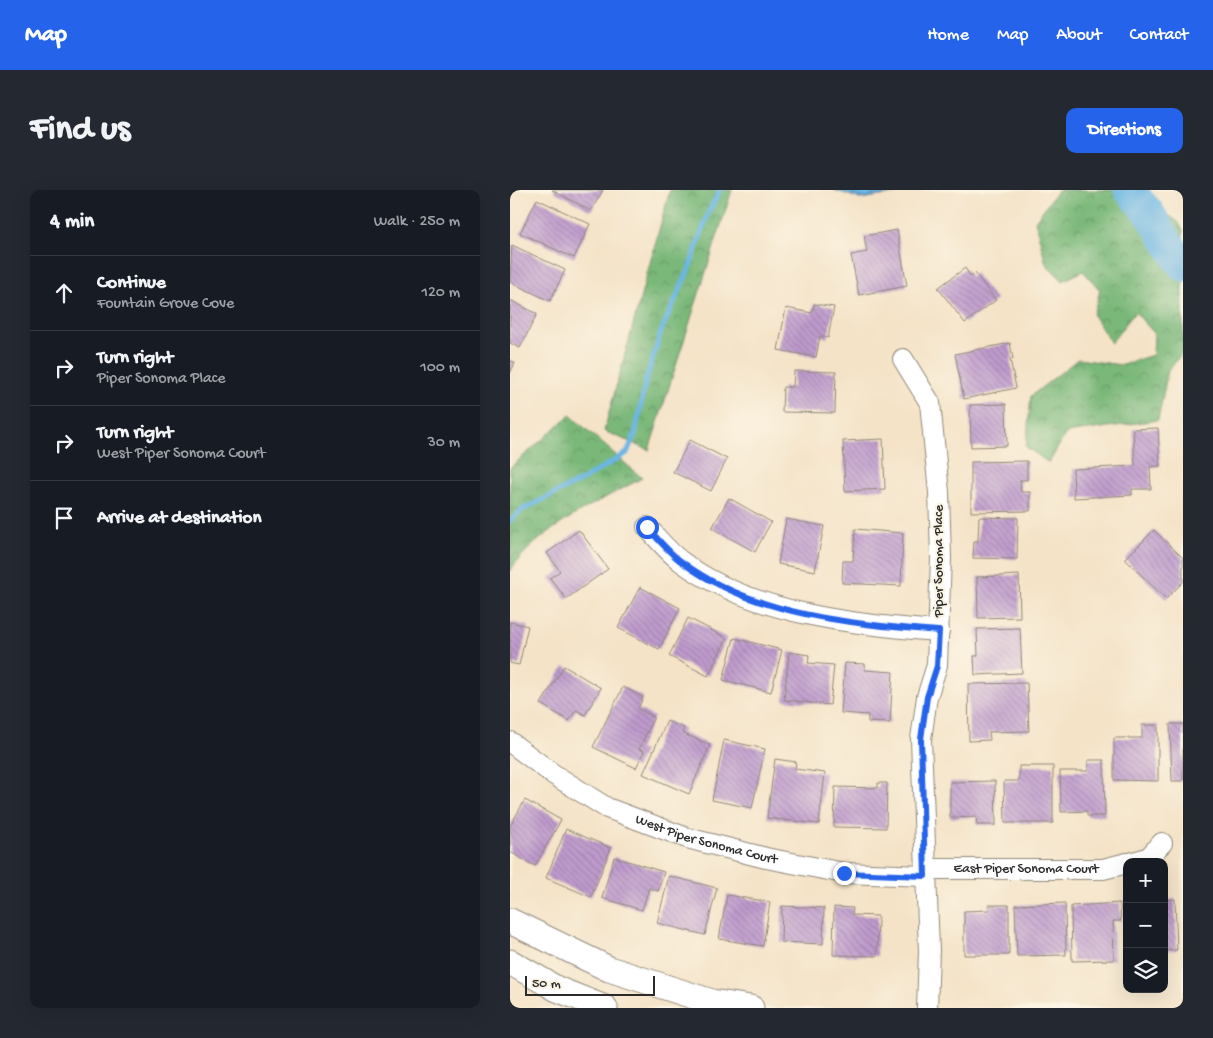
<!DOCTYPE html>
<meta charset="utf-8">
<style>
:root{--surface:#171b24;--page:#242831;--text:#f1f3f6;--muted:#9ea1a6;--line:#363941;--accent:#2563eb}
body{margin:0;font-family:"Gochi Hand",sans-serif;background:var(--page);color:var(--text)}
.controls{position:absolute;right:15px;bottom:15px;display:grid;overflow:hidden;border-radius:10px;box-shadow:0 5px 20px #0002}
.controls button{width:45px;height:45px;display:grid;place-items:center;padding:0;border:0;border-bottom:1px solid var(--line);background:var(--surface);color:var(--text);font:25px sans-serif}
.scale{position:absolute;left:15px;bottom:12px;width:130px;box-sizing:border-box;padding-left:5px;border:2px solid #2b2b2b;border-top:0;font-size:14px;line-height:18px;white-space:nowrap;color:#2b2b2b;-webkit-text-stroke:4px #fcf5e5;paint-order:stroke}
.stop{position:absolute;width:15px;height:15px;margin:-11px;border:4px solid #2563eb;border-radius:50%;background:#fff}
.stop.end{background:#2563eb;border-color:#fff;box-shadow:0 1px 5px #0008}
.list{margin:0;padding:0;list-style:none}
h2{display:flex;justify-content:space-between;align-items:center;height:65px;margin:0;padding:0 20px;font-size:21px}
h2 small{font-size:16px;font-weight:400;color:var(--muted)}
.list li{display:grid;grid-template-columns:32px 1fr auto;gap:15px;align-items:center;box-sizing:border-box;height:75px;padding:0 20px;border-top:1px solid var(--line)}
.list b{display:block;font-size:19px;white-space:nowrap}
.list p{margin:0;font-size:16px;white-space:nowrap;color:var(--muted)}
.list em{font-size:16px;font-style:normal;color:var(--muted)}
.icon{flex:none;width:28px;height:28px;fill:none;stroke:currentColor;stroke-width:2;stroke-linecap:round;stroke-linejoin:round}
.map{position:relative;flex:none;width:673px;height:818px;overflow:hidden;border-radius:10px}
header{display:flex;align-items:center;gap:30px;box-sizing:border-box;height:70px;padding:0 25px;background:var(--accent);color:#fff}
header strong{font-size:24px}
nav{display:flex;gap:28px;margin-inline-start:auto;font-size:18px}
.intro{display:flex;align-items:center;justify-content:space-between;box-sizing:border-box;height:120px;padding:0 30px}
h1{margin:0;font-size:35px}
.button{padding:12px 22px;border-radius:10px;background:var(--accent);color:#fff;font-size:18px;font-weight:700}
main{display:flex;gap:30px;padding:0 30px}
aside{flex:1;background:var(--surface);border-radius:10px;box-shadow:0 5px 20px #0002}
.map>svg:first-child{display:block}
.forest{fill:url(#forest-crowns);stroke:#527252}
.water{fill:url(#water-waves);stroke:#4a7088}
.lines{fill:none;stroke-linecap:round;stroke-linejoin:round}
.stream{stroke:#6ab6e4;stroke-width:5}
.river{stroke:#6ab6e4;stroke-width:31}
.building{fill:url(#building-back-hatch)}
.minor-casing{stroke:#908779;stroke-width:22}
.tertiary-casing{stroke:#908779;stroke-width:27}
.minor{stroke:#fff;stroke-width:20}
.tertiary{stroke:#fff;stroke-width:25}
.route{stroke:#2563eb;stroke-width:6}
.labels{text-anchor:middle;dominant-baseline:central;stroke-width:4.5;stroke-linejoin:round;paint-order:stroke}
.street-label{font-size:14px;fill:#2b2b2b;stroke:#fcf5e5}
</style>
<header>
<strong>Map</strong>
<nav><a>Home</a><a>Map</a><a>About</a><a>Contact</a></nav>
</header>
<div class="intro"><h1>Find us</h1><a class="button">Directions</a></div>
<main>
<aside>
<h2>4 min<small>Walk · 250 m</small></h2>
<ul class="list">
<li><svg class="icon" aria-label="ahead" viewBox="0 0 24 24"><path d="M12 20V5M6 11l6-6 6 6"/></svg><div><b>Continue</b><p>Fountain Grove Cove</p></div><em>120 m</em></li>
<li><svg class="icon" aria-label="right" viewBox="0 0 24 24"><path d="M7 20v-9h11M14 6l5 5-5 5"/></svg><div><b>Turn right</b><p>Piper Sonoma Place</p></div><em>100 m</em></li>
<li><svg class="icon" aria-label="right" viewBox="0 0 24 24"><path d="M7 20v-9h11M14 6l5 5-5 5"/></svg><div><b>Turn right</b><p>West Piper Sonoma Court</p></div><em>30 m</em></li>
<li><svg class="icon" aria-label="arrive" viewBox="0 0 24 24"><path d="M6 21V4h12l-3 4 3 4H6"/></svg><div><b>Arrive at destination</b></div></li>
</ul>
</aside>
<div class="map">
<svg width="673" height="818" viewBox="0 0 673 818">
<defs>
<pattern id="forest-crowns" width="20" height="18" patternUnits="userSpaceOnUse" patternTransform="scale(1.25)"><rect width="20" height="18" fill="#7ab879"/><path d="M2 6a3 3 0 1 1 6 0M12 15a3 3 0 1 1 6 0" fill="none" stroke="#649663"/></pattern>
<pattern id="water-waves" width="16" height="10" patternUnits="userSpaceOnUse" patternTransform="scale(1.25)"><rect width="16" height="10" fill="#6ab6e4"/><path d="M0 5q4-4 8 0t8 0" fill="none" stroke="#5794b9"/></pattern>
<pattern id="building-back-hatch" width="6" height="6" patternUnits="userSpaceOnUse" patternTransform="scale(1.25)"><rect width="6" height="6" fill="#bf9bce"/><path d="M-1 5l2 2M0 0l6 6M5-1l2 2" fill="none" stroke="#9b7fa7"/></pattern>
</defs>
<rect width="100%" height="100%" fill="#fcf5e5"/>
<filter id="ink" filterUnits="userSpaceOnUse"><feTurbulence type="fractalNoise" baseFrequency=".02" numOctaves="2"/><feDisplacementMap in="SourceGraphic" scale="10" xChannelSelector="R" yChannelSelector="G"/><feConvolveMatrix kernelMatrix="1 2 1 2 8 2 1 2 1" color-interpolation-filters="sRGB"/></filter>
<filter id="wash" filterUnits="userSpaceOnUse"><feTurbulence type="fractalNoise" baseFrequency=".0096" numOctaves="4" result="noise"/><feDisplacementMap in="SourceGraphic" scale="20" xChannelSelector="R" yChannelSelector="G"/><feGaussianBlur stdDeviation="1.12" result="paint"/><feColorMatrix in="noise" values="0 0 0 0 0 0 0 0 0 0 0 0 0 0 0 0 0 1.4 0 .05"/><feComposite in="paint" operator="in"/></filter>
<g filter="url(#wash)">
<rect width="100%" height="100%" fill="#f4e3c7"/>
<path class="forest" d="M160,0H222L139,260L94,241Z
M548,0H626L669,33L673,41V163L658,180L648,230L556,243L539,273L516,257L521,206L568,169L611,175L643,165L644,143L625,122L601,153L583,125L590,100L573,81L553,91L536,74L525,31Z
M60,225L132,288C90,311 26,340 0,381V278Z"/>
<path class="water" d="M324,0H408L351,9Z"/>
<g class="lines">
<path class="stream" d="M0,331L12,320L72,290L117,263L125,244L136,189L152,139L179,79L199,21L210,0"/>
<path class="river" d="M619,0L638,21L673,76"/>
</g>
<g id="blocks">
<path class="building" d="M42,0H93L81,21Z
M27,9L80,34L64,68L10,43Z
M387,40L397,96L349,105L341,65L357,62L354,46Z
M2,55L55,80L40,111L0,92Z
M455,78L461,87L465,83L486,110L455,133L428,98Z
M0,110L27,124L10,158L0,153Z
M304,114L324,117L318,148L310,146L306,167L268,160L276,118L302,123Z
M500,153L503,169H500L506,198L454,209L445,164Z
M0,170L5,173L0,183Z
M284,181L326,182L325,223L272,222L273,197H283Z
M496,214L497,256L461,257L460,215Z
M648,238L650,276L640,277L641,299H622V305L564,308L563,279L625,276L623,239Z
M373,249L375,299L335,301L333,251Z
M180,250L217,269L201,301L163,282Z
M517,271V290H510L511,302H520V321L461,322V272Z
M219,308L261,332L245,362L202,338Z
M469,327L508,328L507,369L463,368L464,351H468Z
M276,329L314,336L305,381L268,374Z
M345,339L393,343L391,396L332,393L333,371H343Z
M69,340L98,379L56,409L40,388L50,381L37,363Z
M644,340L673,368V392L656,409L615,369Z
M509,385L510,427L468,428L467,387Z
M130,397L170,418L149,459L108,438Z
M178,428L217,448L198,486L159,466Z
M0,432L18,436L9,475L0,473Z
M510,438L512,483L465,485L464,466H468L467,439Z
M224,448L272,460L261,502L213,490Z
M279,462L299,465L298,473L324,475L320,515L274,510Z
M335,473L355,474V480L383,482L380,533L358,532V525L331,523Z
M54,476L91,498L75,525L66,520L59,531L31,514Z
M517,493L519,541L479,542L480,550L459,551L458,494Z
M113,497L133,507L128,519L144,527L129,559L134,561L126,578L83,557Z
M157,531L174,538L172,543L200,555L179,604L133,584Z
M660,534H673V591H662Z
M632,535H648V591L604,590V548H632Z
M214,550L255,559L242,618L202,610Z
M265,569L286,572L285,579L315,583L309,634L257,628Z
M578,570H594L595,626H577V621L551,622L550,581H578Z
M509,576H543V633H495L494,591H509Z
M485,591L486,635H467L466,627L440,628V592Z
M368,593H377L376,638L324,637L325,597L368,598Z
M15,610L51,630L25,676L0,662V636Z
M56,639L101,658L81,707L36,688Z
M104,667L154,682L148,701L139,698L132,720L92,708Z
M159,686L207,698L195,745L147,733Z
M217,705L260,712L253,756L209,749Z
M665,709L667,760L654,761V710Z
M555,713L556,765L507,766L505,715Z
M610,713L611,731H603L604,770L562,771L561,716Z
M478,715H499V765H454V721L479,720Z
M272,716L314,718L313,754L271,752Z
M324,717L343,718L342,725L368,726L367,766L323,765Z"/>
</g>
</g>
<g filter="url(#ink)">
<use href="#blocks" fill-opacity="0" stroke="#908779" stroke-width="1"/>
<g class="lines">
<g class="minor-casing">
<g id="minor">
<path d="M393,169L420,213L429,302L431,368L427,475L417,507L411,549L419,761L417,818"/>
<path d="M137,337C148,349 159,363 172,372C242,424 345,435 429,441"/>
<path id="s1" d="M0,552L43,584L97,618L177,648L256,668L334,683L415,686"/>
<path d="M623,672L638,668L652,653"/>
<path id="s2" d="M415,679H593L617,673"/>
</g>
</g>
<g class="tertiary-casing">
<path id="tertiary" d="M0,731L99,779L202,812L241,818
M0,772L47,799L95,818"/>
</g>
<use href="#minor" class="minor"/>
<use href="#tertiary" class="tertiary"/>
</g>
</g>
<g class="lines" filter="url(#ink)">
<path class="route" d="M137,337C148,349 159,363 172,372C242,425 345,435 429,441L427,476L417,507L411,549L415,686L334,683"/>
</g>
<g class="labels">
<g class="street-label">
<text transform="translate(429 371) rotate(-90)">Piper Sonoma Place</text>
<text stroke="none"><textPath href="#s1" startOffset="222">West Piper Sonoma Court</textPath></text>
<text stroke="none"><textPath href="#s2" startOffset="101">East Piper Sonoma Court</textPath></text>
</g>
</g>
</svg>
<div class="controls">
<button>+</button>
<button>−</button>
<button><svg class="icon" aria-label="layers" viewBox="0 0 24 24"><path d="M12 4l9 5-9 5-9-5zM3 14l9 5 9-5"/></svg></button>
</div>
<div class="scale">50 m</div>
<div class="stop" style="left:137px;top:337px"></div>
<div class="stop end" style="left:334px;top:683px"></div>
</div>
</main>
